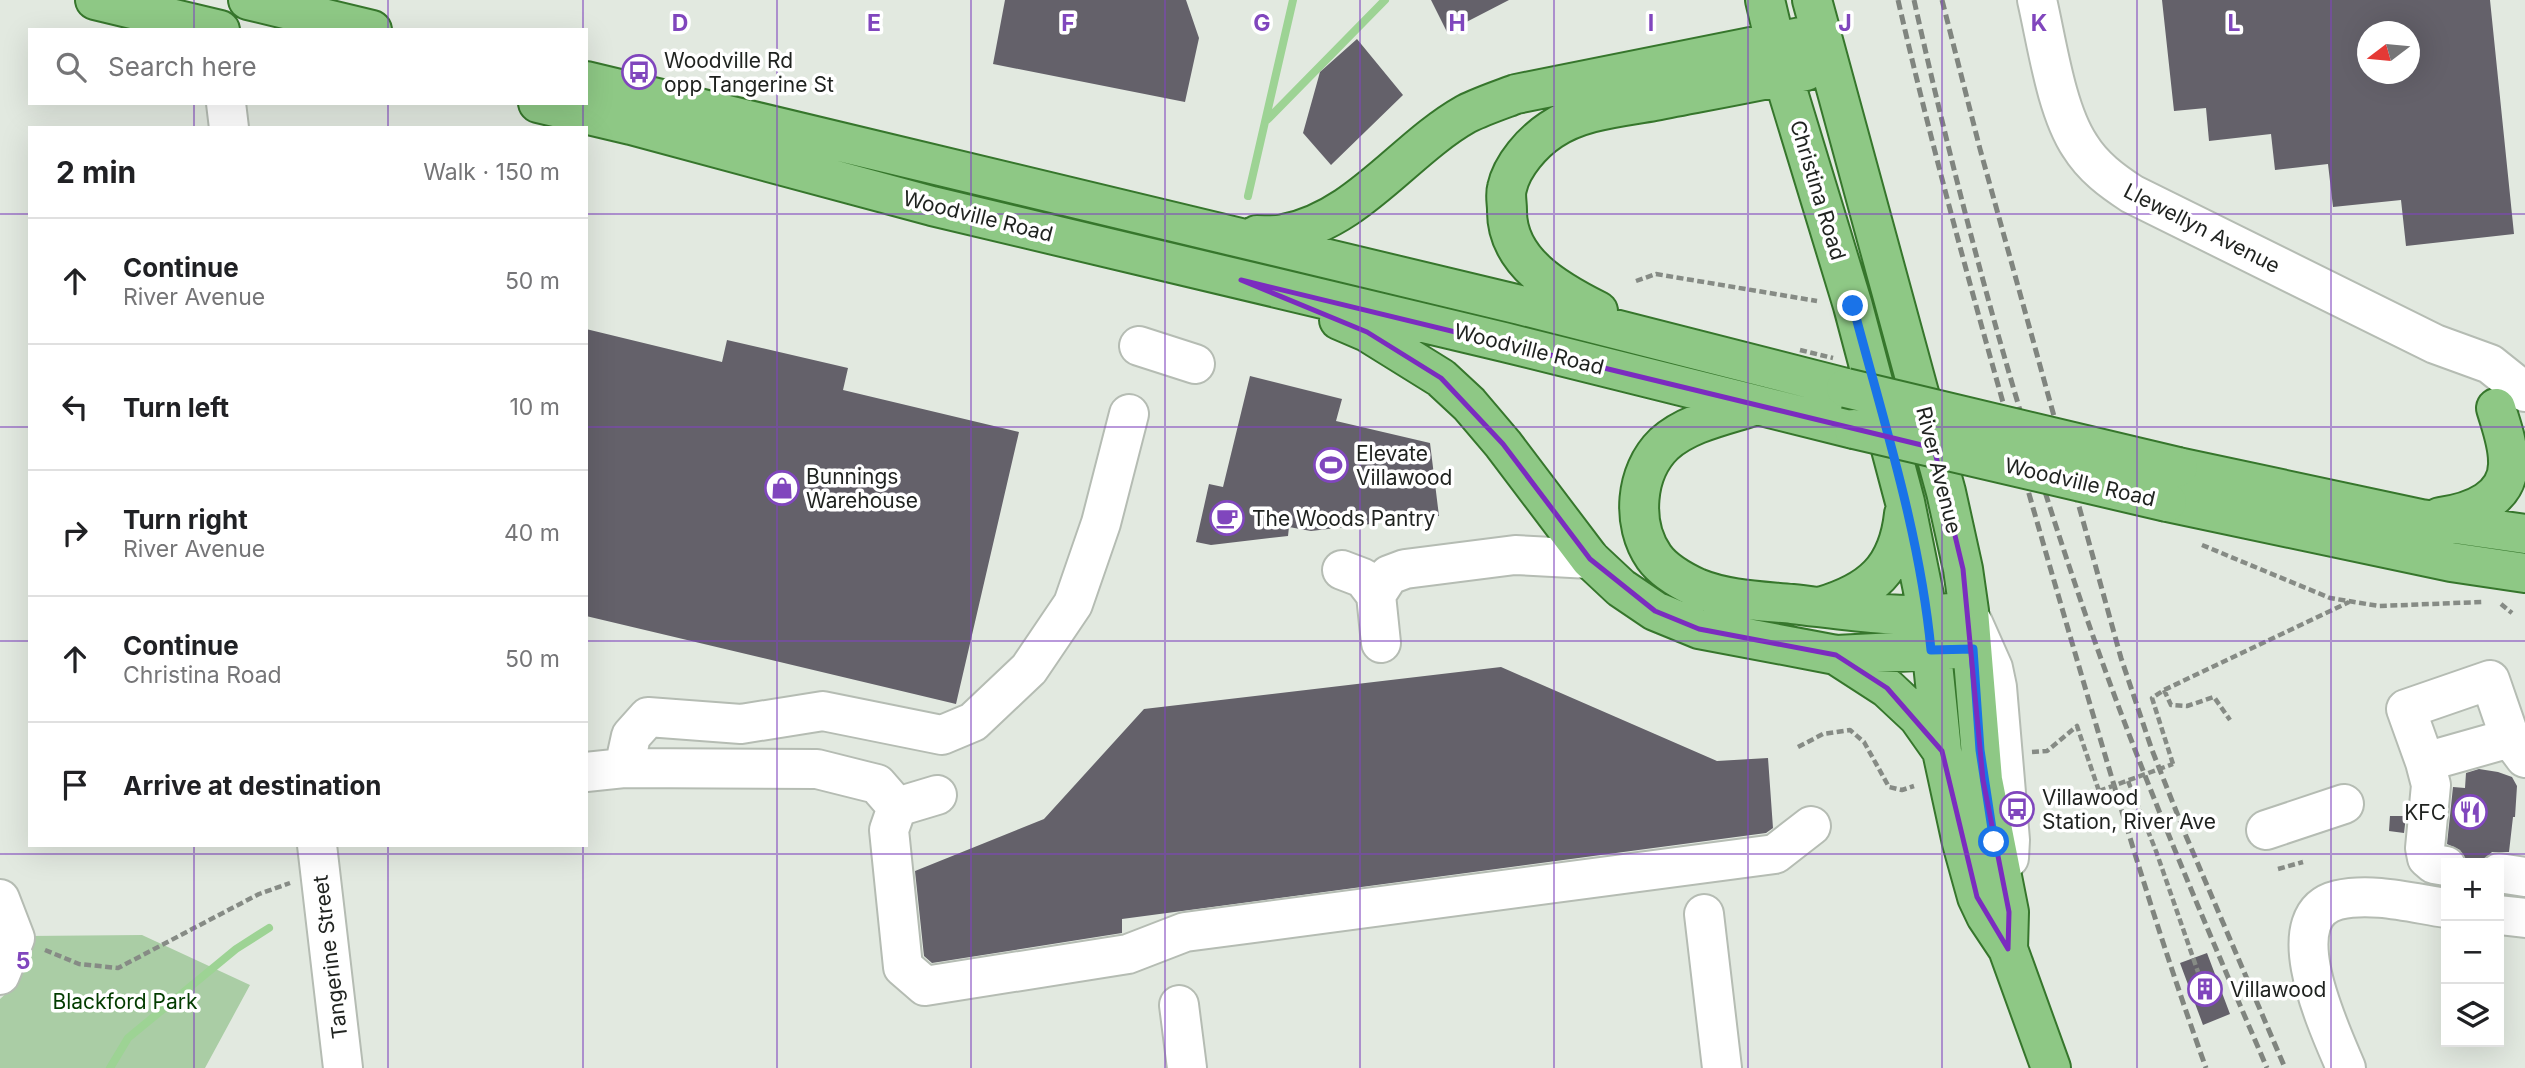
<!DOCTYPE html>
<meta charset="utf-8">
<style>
:root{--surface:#fff;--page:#f2f2f2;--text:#202124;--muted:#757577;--line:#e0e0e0}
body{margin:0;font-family:Inter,sans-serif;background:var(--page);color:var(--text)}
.controls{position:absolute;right:21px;bottom:21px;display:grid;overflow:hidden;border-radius:0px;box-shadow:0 7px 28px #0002}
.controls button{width:63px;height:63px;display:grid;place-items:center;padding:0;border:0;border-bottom:2px solid var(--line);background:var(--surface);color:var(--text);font:35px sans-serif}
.compass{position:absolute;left:2357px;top:21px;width:63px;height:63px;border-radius:50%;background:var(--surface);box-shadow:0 7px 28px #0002;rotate:254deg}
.stop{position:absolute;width:21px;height:21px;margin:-16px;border:5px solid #1a73e8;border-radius:50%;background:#fff}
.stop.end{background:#1a73e8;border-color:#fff;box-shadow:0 2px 7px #0008}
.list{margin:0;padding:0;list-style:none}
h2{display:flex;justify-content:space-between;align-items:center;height:91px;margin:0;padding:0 28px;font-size:30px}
h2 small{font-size:23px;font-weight:400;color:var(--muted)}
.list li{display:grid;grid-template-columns:46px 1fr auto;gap:21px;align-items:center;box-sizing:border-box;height:126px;padding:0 28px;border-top:2px solid var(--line)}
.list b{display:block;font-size:26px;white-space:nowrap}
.list p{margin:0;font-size:23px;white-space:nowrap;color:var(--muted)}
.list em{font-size:23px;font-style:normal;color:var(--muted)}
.icon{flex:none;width:38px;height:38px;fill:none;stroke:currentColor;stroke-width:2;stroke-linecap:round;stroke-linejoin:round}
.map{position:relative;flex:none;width:2525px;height:1068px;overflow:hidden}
.search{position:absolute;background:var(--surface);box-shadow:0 7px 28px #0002;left:28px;top:28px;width:560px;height:77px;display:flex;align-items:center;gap:18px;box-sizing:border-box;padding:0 24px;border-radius:0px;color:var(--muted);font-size:26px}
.panel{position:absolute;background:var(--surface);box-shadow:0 7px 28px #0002;left:28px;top:126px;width:560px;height:721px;border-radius:0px}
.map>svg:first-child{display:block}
.green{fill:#aacda5}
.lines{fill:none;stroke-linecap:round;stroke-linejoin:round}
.stream{stroke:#9dd394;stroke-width:8}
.building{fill:#64616a;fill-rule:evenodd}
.minor-casing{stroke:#b5bcb3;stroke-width:42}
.major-casing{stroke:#36762c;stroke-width:42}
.path{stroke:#868b85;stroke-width:4.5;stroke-dasharray:7 3.5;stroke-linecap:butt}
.minor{stroke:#fff;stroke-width:38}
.major{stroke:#8ec885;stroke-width:38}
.rail{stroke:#80857f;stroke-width:5;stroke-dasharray:10 5;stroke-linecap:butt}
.major-bridge-casing{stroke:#36762c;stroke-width:42;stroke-linecap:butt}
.path-bridge{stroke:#868b85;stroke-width:4.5;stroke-dasharray:7 3.5;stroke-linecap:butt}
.major-bridge{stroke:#8ec885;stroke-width:38}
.route{stroke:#1a73e8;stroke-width:9}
.marked{fill:none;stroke:#7b2cbf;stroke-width:5;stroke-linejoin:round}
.grid{fill:none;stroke:#8046bd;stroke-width:2;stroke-opacity:0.55}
.labels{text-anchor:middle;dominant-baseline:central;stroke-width:7;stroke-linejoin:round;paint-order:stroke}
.poi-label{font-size:21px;fill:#1f221f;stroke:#fff;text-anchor:start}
.street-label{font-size:21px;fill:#1f221f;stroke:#fff}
.park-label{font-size:21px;fill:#033c00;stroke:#fff}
.grid-label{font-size:23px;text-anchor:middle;font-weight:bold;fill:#8046bd;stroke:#fff;stroke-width:7;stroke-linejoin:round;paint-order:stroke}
</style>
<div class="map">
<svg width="2525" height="1068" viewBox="0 0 2525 1068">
<rect width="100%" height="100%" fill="#e2e9e0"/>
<path class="green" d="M142,935L250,985L205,1068H0V999L10,990L27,936Z"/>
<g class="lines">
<path class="stream" d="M1267,120L1385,0
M1248,196L1293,0
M110,1068L128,1038L236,949L269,928"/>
</g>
<path class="building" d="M1005,0H1186L1199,38L1185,102L993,64Z
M1431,0H1509L1447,32Z
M2162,0H2490L2514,234L2406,246L2401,200L2333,207L2328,164L2275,170L2271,134L2209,141L2206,108L2174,111ZM2368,32H2410V74H2368Z
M1357,39L1403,95L1331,165L1303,133L1320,72Z
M586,329L722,362L727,340L848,368L843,390L1019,432L956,704L586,616Z
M1250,376L1342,399L1336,421L1430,443L1439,516L1311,531L1289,527L1288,536L1211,545L1196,542L1209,484L1223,487Z
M1501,667L1717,761L1768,758L1773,828L1766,833L1122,919V933L932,963L924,956L915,871L1044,819L1144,709Z
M2479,769L2498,772L2512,777L2517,786L2515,817H2513L2509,852H2492L2480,863H2467L2460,850L2447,844L2453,787L2465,788L2466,773Z
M2390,816H2406L2404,833L2389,831Z
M2207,953L2230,1014L2203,1025L2180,963Z"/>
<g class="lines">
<g class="minor-casing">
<path id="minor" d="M2037,0C2047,43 2056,110 2080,146C2093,167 2112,181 2132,194L2435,344L2490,364L2525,392
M226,103L229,128
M1139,346L1195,364
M1342,570L1363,578L1376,595L1381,643
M1376,595L1389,575L1405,569L1515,555L1590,559
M1973,623L1993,668L1997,687L2010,840L2009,858
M2510,738L2425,762L2406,709L2490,680L2510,738L2525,758
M2425,762L2431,785L2425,848L2427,858L2434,864L2446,866
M624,768L631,736L648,717L741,724L823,711L942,735L973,722L1029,669L1073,604L1101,523L1129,414
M586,772L624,768L817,769L877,784L897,807L937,795
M897,807L889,830L903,967L925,986L1128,954L1185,932L1775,854L1811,826
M2266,830L2344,804
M317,845L343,1068
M2499,873L2525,877
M0,899L15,938L0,975
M1704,914L1722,1068
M2499,915L2525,918
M1179,1005L1187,1068
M2346,1068C2330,1030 2275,915 2338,900C2372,892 2412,903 2446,908"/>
</g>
<g class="major-casing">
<path id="major" d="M95,0L220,30
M248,0L372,30
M1765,0L1783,76L1853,306L1905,502L1928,615L1942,751L1962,843L1977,897L1986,916L2008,949L2051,1068
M1812,0L1946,492L1963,569L1969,611L1983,780L2009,912L2008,949
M586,81L1520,305L1846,388
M538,103L631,125L932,206L1504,342L1854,429
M1257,235C1266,235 1276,236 1284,234C1358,220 1404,149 1466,114C1482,106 1500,100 1516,94L1801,37
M1598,311C1558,291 1506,262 1507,210C1507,203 1505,195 1507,188C1512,165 1533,142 1551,130C1580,110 1621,107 1654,101C1705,91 1756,82 1806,71
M1339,320L1367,332L1441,378L1469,404L1503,444L1590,559L1621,588L1655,611L1699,629L1836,655L1957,649
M1757,405C1727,415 1688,422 1664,444C1635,472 1631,524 1654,557C1664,571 1682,581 1697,588C1726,600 1761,601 1792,604C1845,610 1897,619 1951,613
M2178,467L2421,519L2525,534
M2167,502L2451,562L2525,573
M2440,517C2471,513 2510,499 2508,461C2508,443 2501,425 2496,408
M1820,607C1871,592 1898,569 1904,514
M1836,655L1887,688L1918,717L1942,751"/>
</g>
<path class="path" d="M1636,281L1656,274L1817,301
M2202,545L2330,598L2379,606L2482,602
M2501,604L2512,613
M2164,690L2171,705L2187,706L2214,697L2230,720
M1798,747L1823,734L1850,730L1864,742L1889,787L1902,790L1914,786
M2032,752L2047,751L2077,726L2099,791
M2173,764L2152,698L2164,690L2349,602
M2128,781L2156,851L2198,972
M2278,869L2303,862
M45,950L79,964L118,968L259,894L290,883"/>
<use href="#minor" class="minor"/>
<use href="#major" class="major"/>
<path class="rail" d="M1898,0C1942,191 1996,379 2050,567C2099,735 2147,904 2206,1068
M1914,0C1960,207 2017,416 2086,616C2139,770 2203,919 2267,1068
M1942,0L1980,149L2121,658L2152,750L2186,836L2285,1068"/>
<g class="major-bridge-casing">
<path id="major-bridge" d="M1846,388L2178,467
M1854,429L2167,502"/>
</g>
<path class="path-bridge" d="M1800,350L1833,358
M2099,791L2173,764"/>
<use href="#major-bridge" class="major-bridge"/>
</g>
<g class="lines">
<path class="route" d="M1853,306C1883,420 1920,533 1931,650L1973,649L1980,750L1994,842"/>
</g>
<path class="marked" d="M1241,280L1934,448L1963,569L1983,780L2009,912L2008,949L1977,897L1942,751L1887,688L1836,655L1699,629L1655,611L1590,559L1503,444L1441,378L1367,332Z"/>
<path class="grid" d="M194,0V30M388,0V30M583,0V30M777,0V1068M971,0V1068M1165,0V1068M1360,0V1068M1554,0V1068M1748,0V1068M1942,0V1068M2137,0V1068M2331,0V1068M194,103V128M388,103V128M583,103V128M0,214H30M586,214H2525M0,427H30M586,427H2525M0,641H30M586,641H2525M194,845V1068M388,845V1068M583,845V1068M0,854H2525"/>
<defs>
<g id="bus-ring" transform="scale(1.75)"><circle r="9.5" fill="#fff" stroke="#8046bd" stroke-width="1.5"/><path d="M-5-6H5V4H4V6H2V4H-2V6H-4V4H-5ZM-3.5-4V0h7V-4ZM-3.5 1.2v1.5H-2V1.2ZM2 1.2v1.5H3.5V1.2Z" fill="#8046bd"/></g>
<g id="stadium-ring" transform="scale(1.75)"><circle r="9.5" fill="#fff" stroke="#8046bd" stroke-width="1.5"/><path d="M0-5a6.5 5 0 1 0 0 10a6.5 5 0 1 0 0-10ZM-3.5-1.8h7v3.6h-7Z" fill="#8046bd"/></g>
<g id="shop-ring" transform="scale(1.75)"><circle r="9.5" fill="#fff" stroke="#8046bd" stroke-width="1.5"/><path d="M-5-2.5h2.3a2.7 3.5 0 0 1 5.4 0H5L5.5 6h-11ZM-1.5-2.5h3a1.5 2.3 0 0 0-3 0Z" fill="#8046bd"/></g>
<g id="cafe-ring" transform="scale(1.75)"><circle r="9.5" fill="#fff" stroke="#8046bd" stroke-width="1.5"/><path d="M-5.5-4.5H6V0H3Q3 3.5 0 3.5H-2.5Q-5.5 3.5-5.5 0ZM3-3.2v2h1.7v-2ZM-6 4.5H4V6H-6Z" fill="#8046bd"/></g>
<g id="restaurant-ring" transform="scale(1.75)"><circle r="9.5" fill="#fff" stroke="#8046bd" stroke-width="1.5"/><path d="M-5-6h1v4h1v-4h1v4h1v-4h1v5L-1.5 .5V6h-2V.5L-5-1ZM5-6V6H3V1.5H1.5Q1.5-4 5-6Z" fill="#8046bd"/></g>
<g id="building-ring" transform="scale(1.75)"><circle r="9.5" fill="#fff" stroke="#8046bd" stroke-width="1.5"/><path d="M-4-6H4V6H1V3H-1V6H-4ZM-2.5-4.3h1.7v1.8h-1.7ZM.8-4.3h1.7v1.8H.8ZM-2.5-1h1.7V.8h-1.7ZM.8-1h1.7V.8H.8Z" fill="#8046bd"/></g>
</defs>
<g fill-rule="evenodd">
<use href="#bus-ring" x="639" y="72"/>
<use href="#stadium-ring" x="1331" y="465"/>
<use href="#shop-ring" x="782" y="488"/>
<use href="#cafe-ring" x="1227" y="518"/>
<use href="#bus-ring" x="2017" y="809"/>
<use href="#restaurant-ring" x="2470" y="812"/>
<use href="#building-ring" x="2205" y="989"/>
</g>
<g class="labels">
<g class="poi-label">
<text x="664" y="60">Woodville Rd<tspan x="664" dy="24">opp Tangerine St</tspan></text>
<text x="1356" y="453">Elevate<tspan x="1356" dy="24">Villawood</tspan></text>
<text x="806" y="476">Bunnings<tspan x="806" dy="24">Warehouse</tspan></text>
<text x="1252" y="518">The Woods Pantry</text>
<text x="2042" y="797">Villawood<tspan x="2042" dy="24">Station, River Ave</tspan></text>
<text x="2446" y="812" text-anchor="end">KFC</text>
<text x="2230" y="989">Villawood</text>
</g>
<g class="street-label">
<text transform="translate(1818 190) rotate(73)">Christina Road</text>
<text transform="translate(978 216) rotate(14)">Woodville Road</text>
<text transform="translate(2202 228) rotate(27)">Llewellyn Avenue</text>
<text transform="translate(1529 349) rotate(14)">Woodville Road</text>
<text transform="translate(1939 470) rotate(76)">River Avenue</text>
<text transform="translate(2080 482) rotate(13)">Woodville Road</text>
<text transform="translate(330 957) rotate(-97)">Tangerine Street</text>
</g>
<g class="park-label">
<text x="125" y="1001">Blackford Park</text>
</g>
</g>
<g class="grid-label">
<text x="680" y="31">D</text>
<text x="874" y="31">E</text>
<text x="1068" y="31">F</text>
<text x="1262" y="31">G</text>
<text x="1457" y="31">H</text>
<text x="1651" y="31">I</text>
<text x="1845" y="31">J</text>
<text x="2039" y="31">K</text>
<text x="2234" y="31">L</text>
<text x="23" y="969">5</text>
</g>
</svg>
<div class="controls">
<button>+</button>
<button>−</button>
<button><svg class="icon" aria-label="layers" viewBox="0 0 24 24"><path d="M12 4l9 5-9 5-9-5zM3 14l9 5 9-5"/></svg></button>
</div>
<svg class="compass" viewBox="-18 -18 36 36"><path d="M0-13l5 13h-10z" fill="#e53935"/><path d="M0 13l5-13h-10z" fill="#757577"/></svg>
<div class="stop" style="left:1994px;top:842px"></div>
<div class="stop end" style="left:1853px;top:306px"></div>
<div class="search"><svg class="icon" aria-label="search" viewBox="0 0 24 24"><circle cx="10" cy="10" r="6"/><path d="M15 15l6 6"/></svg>Search here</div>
<section class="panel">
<h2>2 min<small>Walk · 150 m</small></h2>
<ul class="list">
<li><svg class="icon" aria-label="ahead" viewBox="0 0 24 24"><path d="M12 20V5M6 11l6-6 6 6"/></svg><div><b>Continue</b><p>River Avenue</p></div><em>50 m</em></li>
<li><svg class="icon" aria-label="left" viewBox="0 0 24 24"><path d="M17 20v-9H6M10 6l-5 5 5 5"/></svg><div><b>Turn left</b></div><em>10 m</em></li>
<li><svg class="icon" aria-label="right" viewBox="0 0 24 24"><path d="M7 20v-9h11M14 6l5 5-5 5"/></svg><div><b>Turn right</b><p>River Avenue</p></div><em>40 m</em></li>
<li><svg class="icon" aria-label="ahead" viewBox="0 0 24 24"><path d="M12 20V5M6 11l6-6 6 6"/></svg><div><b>Continue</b><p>Christina Road</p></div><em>50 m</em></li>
<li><svg class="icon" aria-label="arrive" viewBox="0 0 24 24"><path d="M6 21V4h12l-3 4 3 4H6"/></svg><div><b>Arrive at destination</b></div></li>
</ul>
</section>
</div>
